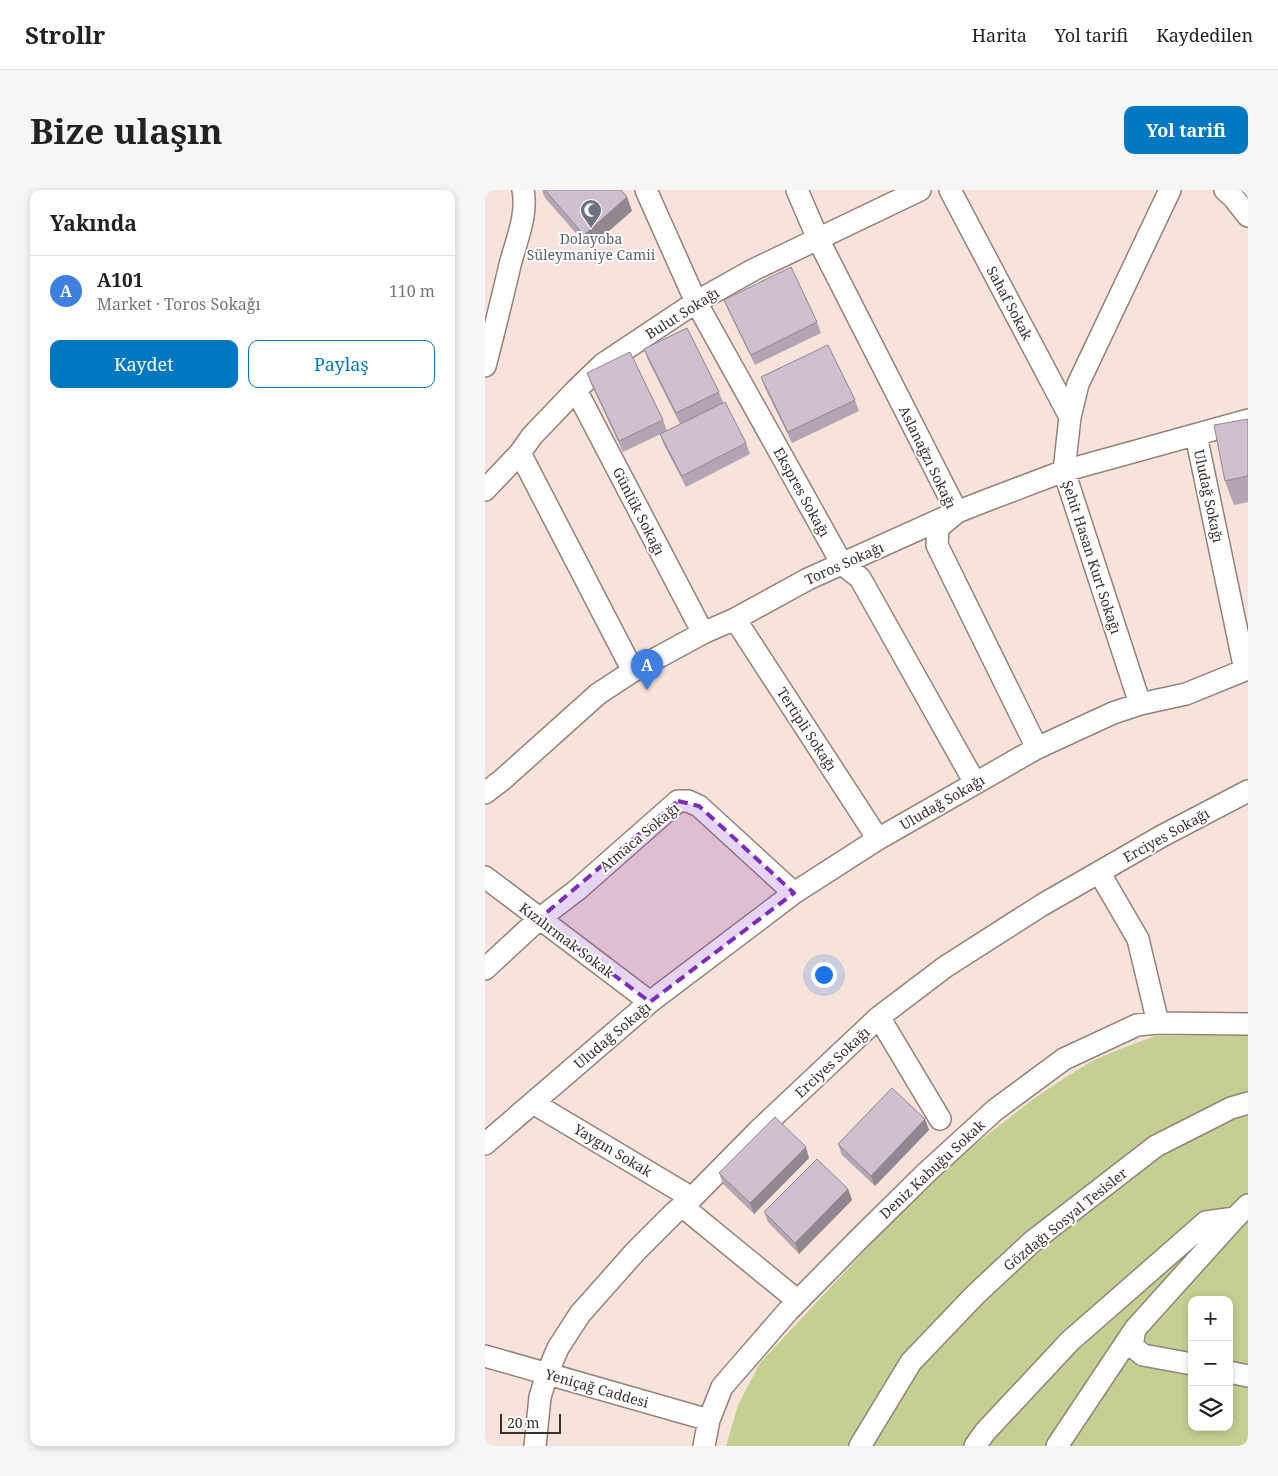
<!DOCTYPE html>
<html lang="tr">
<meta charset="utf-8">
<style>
:root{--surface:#fff;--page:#f6f6f6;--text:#222;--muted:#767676;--line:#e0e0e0;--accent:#0077c1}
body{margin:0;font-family:"Noto Serif",serif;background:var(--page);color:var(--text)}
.controls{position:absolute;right:15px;bottom:15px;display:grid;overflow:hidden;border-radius:10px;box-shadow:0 2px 8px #0003}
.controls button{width:45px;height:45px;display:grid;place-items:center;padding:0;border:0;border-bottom:1px solid var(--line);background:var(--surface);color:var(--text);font:25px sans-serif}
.scale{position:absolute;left:15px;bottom:12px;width:61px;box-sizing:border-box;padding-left:5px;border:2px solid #38302d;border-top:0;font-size:14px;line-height:18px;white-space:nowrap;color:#38302d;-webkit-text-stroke:4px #fff;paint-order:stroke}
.you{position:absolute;left:338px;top:784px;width:18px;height:18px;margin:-12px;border:4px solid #fff;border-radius:50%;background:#1a73e8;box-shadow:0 0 0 8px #1a73e833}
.badge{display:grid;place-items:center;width:32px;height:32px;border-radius:50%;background:var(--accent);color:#fff;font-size:16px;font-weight:700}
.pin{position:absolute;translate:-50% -41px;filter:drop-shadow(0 1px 2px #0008)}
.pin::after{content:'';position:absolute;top:26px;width:18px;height:15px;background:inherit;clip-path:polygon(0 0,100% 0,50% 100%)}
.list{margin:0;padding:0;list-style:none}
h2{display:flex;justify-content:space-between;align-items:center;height:65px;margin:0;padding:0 20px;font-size:21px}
h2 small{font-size:16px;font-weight:400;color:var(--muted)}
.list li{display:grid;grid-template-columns:32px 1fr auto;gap:15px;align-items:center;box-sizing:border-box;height:70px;padding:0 20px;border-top:1px solid var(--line)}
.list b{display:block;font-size:19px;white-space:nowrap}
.list p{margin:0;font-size:16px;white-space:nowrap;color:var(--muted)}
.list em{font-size:16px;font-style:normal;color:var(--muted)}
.actions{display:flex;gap:10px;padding:15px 20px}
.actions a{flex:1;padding:11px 0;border:1px solid var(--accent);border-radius:10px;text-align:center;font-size:18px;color:var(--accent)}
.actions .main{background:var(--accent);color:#fff}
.icon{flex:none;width:28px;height:28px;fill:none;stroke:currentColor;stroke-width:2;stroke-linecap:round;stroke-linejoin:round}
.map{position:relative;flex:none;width:763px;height:1256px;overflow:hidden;border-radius:10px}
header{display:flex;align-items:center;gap:30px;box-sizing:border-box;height:70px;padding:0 25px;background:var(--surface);border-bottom:1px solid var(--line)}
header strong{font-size:24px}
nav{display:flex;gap:28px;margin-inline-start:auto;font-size:18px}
.intro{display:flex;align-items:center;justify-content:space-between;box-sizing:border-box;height:120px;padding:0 30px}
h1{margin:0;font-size:35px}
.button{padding:12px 22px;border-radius:10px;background:var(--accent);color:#fff;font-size:18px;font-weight:700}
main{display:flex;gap:30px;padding:0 30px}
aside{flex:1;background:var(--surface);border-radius:10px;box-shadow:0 2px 8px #0003}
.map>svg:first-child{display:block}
.green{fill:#c3d091;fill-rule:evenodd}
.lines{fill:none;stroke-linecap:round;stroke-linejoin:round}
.minor-casing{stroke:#948279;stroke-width:24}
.minor{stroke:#fff;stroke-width:21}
.wall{fill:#b3a5b2}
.shaded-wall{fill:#928691}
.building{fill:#d0c0cf;stroke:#928691}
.marked{fill:#7b2cbf;fill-opacity:0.2;stroke:#7b2cbf;stroke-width:4;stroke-dasharray:10 6;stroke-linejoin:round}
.labels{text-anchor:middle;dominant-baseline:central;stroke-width:4;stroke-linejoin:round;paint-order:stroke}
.worship-label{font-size:14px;fill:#5b616d;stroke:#fff}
.street-label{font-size:14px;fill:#38302d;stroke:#fff}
</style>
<header>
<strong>Strollr</strong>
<nav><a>Harita</a><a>Yol tarifi</a><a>Kaydedilen</a></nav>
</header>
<div class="intro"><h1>Bize ulaşın</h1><a class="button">Yol tarifi</a></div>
<main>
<aside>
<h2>Yakında<small></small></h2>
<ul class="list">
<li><span class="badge" style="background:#3f7fe0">A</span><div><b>A101</b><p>Market · Toros Sokağı</p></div><em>110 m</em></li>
</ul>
<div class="actions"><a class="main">Kaydet</a><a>Paylaş</a></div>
</aside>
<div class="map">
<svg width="763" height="1256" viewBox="0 0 763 1256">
<rect width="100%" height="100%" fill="#f8e3da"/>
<path class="green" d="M763,845V1256H241L253,1215L275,1173L428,1009L475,966L551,907L578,889L607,871L635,859L670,846ZM707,1110H744V1237H707Z"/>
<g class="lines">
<g class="minor-casing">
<path id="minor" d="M161,0L211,112L357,374L375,388L490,593
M312,0L333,49L472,322L453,338L452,355L552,558
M465,0L585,227
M740,0L748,7L763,26
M0,176C9,142 17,109 25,75C31,51 43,25 38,0
M91,200L218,443
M35,263L148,481
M0,300L35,263L47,246L91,200L118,174L211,112L268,80L435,0
M250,429L393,649
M655,514L579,281L585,227L593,194L685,0
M0,603L17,590L113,504L148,481L218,443L250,429L323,389L472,322L505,309L579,281L763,230
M614,682L653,749L673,833
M0,687L165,812
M0,779L54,729L92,700L193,611H203L214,616L309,703
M394,827L455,929
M48,913L207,1008
M0,954L165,812L309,703L393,649L552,558L628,523L655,514L701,504L760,480L711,245
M197,1016L313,1111
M0,1166L224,1230
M707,1174L658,1165L647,1156L650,1139L750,1028L763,1015
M744,1182L763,1186
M50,1256L55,1207L62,1184L73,1158L95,1124L150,1062L190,1022L207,1008L273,941L394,827L460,777L557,715L677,646L763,601
M219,1256L224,1230L237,1197L303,1121L374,1049L441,983L510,920L579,869L652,835L673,833L763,834
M375,1256L426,1172L491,1104L548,1051L671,956L746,918L763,913
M490,1256L500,1242L585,1151L721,1032L750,1028
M572,1256L650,1139"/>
</g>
<use href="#minor" class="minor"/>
</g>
<path class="wall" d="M57,0H136L142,7L147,21L104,58L60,8Z
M239,110L332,132L336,143L270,175L243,120Z
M159,159L234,202L238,212L261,253L265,264L201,297L179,255L175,244L195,234L163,170Z
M102,183L178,230L182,241L138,262L106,194Z
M276,187L370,210L374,221L307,253L280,198Z
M763,229V312L749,315L740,291Z
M440,929L444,940L390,996L357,965L353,954Z
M324,968L269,1024L238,994L234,983Z
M363,999L367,1010L314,1064L283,1032L279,1022Z"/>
<path class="shaded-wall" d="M142,7L147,21L104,58L99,45Z
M440,929L444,940L390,996L386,986Z
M321,957L324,968L269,1024L265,1013Z
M363,999L367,1010L314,1064L310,1053Z"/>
<path class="building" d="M60,0H136L142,7L99,45Z
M306,77L332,132L266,165L239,110Z
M202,138L234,202L191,223L159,159Z
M343,155L370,210L303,242L276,187Z
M145,162L178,230L134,251L102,183Z
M240,212L261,253L197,286L175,244Z
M763,229V286L740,291L729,235Z
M407,898L440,929L386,986L353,954Z
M290,927L321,957L265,1013L234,983Z
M332,969L363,999L310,1053L279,1022Z"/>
<path class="marked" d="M193,611L214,616L309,703L165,812L54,729Z"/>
<defs>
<g id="mosque-pin" transform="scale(1.125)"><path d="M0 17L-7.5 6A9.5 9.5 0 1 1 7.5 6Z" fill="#6b7280" stroke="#fff"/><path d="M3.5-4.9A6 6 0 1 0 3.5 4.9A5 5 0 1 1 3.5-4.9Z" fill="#fff"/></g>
</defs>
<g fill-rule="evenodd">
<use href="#mosque-pin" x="106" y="20"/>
</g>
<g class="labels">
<g class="worship-label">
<text x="106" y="48">Dolayoba<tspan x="106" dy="16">Süleymaniye Camii</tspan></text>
</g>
<g class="street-label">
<text transform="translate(525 113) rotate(62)">Sahaf Sokak</text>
<text transform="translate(197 123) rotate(-32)">Bulut Sokağı</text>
<text transform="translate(443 267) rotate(64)">Aslanağzı Sokağı</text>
<text transform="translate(317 302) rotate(61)">Ekspres Sokağı</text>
<text transform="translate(724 306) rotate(78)">Uludağ Sokağı</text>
<text transform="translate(154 321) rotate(63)">Günlük Sokağı</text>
<text transform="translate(607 367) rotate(72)">Şehit Hasan Kurt Sokağı</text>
<text transform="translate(359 373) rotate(-24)">Toros Sokağı</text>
<text transform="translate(322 539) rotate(57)">Tertipli Sokağı</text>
<text transform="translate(457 612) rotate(-30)">Uludağ Sokağı</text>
<text transform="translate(681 645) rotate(-29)">Erciyes Sokağı</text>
<text transform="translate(154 647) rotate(-40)">Atmaca Sokağı</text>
<text transform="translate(82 750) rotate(37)">Kızılırmak Sokak</text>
<text transform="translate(127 845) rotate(-40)">Uludağ Sokağı</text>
<text transform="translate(347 872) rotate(-43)">Erciyes Sokağı</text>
<text transform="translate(128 960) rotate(31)">Yaygın Sokak</text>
<text transform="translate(447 979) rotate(-43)">Deniz Kabuğu Sokak</text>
<text transform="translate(580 1029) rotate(-39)">Gözdağı Sosyal Tesisler</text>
<text transform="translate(112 1198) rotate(16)">Yeniçağ Caddesi</text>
</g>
</g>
</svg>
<div class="controls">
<button>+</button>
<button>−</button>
<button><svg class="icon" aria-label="layers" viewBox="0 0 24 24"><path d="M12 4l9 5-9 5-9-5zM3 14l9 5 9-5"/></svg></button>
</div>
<div class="scale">20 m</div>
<div class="you"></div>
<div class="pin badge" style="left:162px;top:500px;background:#3f7fe0">A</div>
</div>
</main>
